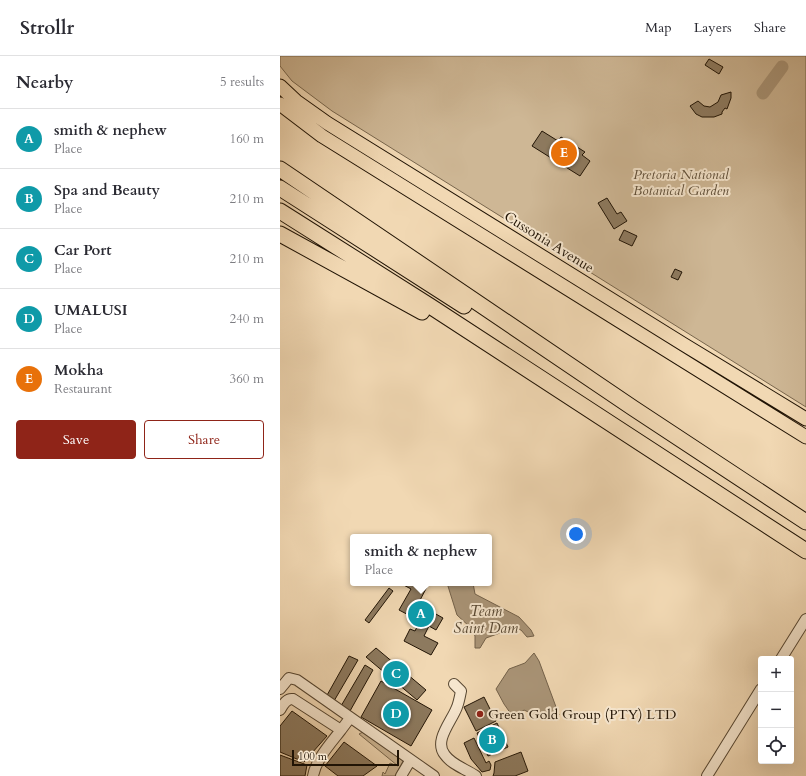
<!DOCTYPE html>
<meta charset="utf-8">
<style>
:root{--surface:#fff;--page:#f7f7f7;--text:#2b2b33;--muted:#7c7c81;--line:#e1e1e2;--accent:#8f2418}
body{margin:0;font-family:Cardo,serif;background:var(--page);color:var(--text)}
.controls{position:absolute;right:12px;bottom:12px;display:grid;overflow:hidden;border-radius:4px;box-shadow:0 4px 16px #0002}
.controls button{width:36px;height:36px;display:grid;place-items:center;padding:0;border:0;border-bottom:1px solid var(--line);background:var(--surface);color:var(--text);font:20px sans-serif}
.scale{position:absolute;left:12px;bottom:10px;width:107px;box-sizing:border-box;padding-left:4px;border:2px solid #211405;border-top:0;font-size:11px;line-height:14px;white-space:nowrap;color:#211405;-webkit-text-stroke:3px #f6e6ce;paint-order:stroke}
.you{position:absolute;left:296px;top:478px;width:14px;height:14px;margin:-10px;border:3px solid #fff;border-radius:50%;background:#1a73e8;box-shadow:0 0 0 6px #1a73e833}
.badge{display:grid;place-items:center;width:26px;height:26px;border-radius:50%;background:var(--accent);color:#fff;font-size:13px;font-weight:700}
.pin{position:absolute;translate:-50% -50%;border:2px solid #fff;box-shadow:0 1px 4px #0006}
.popup{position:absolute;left:70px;top:478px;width:142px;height:52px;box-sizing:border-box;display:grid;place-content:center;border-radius:4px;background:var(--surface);filter:drop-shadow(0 1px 3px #0005);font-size:13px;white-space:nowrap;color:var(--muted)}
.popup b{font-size:15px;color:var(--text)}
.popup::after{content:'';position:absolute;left:50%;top:100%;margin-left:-8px;border:8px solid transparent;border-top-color:var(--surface)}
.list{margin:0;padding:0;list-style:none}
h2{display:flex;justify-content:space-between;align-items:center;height:52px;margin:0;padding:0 16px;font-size:17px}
h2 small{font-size:13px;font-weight:400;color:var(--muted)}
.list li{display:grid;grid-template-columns:26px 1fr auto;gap:12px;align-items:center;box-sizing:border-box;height:60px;padding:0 16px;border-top:1px solid var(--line)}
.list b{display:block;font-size:15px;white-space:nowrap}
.list p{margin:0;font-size:13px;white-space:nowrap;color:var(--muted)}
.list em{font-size:13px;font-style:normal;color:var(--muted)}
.actions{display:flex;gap:8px;padding:12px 16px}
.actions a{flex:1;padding:9px 0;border:1px solid var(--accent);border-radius:4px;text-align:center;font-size:14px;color:var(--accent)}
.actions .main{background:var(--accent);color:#fff}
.icon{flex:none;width:22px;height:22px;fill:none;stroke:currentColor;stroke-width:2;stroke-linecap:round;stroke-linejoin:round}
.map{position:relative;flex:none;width:526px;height:720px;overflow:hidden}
header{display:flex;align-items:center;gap:24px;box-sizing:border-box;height:56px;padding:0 20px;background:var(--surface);border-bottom:1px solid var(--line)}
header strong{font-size:19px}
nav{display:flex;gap:22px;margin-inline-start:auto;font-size:14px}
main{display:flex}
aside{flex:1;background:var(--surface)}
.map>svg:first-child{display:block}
.green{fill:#ceb795;stroke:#78664d}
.water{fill:#aa9578;stroke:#73614a}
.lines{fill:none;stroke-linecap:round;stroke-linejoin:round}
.river{stroke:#aa9578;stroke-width:13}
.building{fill:#8d7a5f;stroke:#211405}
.minor-casing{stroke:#554530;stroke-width:12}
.major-casing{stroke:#211405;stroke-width:15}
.highway-casing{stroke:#211405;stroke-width:17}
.minor{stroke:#f6e6ce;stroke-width:10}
.major{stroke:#f1d8b3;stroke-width:13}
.highway{stroke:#f1d8b3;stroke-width:15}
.poi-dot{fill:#8f2418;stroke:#f6e6ce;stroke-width:1.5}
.labels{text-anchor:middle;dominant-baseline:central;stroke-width:4;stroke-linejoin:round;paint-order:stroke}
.park-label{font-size:14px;font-style:italic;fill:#5e4d37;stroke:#f6e6ce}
.street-label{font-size:14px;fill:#211405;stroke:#f6e6ce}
.poi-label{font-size:14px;fill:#211405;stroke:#f6e6ce;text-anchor:start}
.water-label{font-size:15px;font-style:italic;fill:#584833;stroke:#f6e6ce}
</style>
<header>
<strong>Strollr</strong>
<nav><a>Map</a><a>Layers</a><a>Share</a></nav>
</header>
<main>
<aside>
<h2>Nearby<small>5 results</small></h2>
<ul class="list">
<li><span class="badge" style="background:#0f9aa8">A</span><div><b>smith &amp; nephew</b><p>Place</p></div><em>160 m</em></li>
<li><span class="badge" style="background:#0f9aa8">B</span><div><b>Spa and Beauty</b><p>Place</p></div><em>210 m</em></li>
<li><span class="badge" style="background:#0f9aa8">C</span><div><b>Car Port</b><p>Place</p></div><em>210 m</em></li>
<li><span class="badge" style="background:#0f9aa8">D</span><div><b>UMALUSI</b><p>Place</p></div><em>240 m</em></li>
<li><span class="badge" style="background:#e8710a">E</span><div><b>Mokha</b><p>Restaurant</p></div><em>360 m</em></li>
</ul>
<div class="actions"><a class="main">Save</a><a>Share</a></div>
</aside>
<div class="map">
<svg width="526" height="720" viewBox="0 0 526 720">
<rect width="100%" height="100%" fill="#f1d8b3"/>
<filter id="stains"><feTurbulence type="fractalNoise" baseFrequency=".005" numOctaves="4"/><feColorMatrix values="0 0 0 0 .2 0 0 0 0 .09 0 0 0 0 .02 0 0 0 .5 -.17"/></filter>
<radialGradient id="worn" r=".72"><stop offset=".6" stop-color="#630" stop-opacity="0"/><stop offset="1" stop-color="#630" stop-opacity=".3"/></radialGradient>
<path class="green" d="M0,0H526V351L52,55L12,25L0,10Z
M85,675L123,705L115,720H102L103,716L105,718L110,707L118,710L79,678Z"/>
<path class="water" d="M167,527H193L195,538L239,561L251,574L254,580L247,581L241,574L234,572L206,582L200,592H195V580L191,572L177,559Z
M254,597L259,605L279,659L261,662L244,654L240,657L231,658L224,648L216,633L229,613L245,607Z"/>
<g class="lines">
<path class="river" d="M483,37L502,11"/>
</g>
<path class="building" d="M429,3L443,11L439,18L425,9Z
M451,36V42L447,53L445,52L442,56V58L434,61H422L416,58L410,50L418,45L424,50L430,51L438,46L441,39Z
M262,75L278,85L281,81L305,96L302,99L310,105L300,120L252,90Z
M327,142L337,158L341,156L347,165L334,173L318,147Z
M344,174L357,180L352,190L339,184Z
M395,213L402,216L398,224L391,221Z
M120,527H149L138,548L163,562L156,574L149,570L144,580L158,587L151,599L124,585L130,573L135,575L140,565L119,554L131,533Z
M109,532L113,535L89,567L85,564Z
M96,592L146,634L137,644L86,601Z
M69,600L78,604L54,645L46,641Z
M85,609L93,614L70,655L61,650Z
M101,625L152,654L131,690L81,661Z
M204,641L216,665L196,675L184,651Z
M12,655L47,680L24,706L0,696V670Z
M217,667L228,691L208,700L197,677Z
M194,682L206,707L209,705L211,709L210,714L202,716L191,703L184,687Z
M64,686L97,710L83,720H58L45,710Z
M241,696L248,715L235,720H213L214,717L215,706Z
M0,699L27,709L25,720H0Z"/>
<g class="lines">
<g class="minor-casing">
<path id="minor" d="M501,603L526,563
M174,628L181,635C180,640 179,646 177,651C172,665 153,685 165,699C172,709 186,713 196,720
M0,633L9,622L17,624L154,720
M0,654C3,649 6,642 13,643L61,674L70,662
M33,720C36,703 51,687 61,674
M121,720L130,705
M427,720L481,633"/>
</g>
<g class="major-casing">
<path id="major" d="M0,30L16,45L47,67L403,288L526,363
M0,48L42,80L526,381"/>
</g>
<g class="highway-casing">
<path id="highway" d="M0,113L353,352L526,466
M0,132L184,250
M0,155L150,250L526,495
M0,178L142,256"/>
</g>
<use href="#minor" class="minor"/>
<use href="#major" class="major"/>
<use href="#highway" class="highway"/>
</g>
<circle class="poi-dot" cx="200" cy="658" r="4"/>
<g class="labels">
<g class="park-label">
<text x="401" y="118">Pretoria National<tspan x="401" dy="16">Botanical Garden</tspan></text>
</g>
<g class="street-label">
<text transform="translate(269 186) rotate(32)">Cussonia Avenue</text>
</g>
<g class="poi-label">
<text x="208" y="658">Green Gold Group (PTY) LTD</text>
</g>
<g class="water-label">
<text x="206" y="555">Team<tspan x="206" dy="17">Saint Dam</tspan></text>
</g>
</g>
<rect width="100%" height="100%" filter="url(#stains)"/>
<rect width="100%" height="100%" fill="url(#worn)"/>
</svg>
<div class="controls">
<button>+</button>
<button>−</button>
<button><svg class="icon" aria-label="locate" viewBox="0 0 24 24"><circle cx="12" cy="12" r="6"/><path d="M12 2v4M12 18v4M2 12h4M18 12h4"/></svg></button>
</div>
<div class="scale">100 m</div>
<div class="you"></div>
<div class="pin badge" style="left:141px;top:558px;background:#0f9aa8">A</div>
<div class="popup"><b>smith &amp; nephew</b>Place</div>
<div class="pin badge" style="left:212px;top:684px;background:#0f9aa8">B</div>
<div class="pin badge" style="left:116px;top:618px;background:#0f9aa8">C</div>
<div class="pin badge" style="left:116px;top:658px;background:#0f9aa8">D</div>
<div class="pin badge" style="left:284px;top:97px;background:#e8710a">E</div>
</div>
</main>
